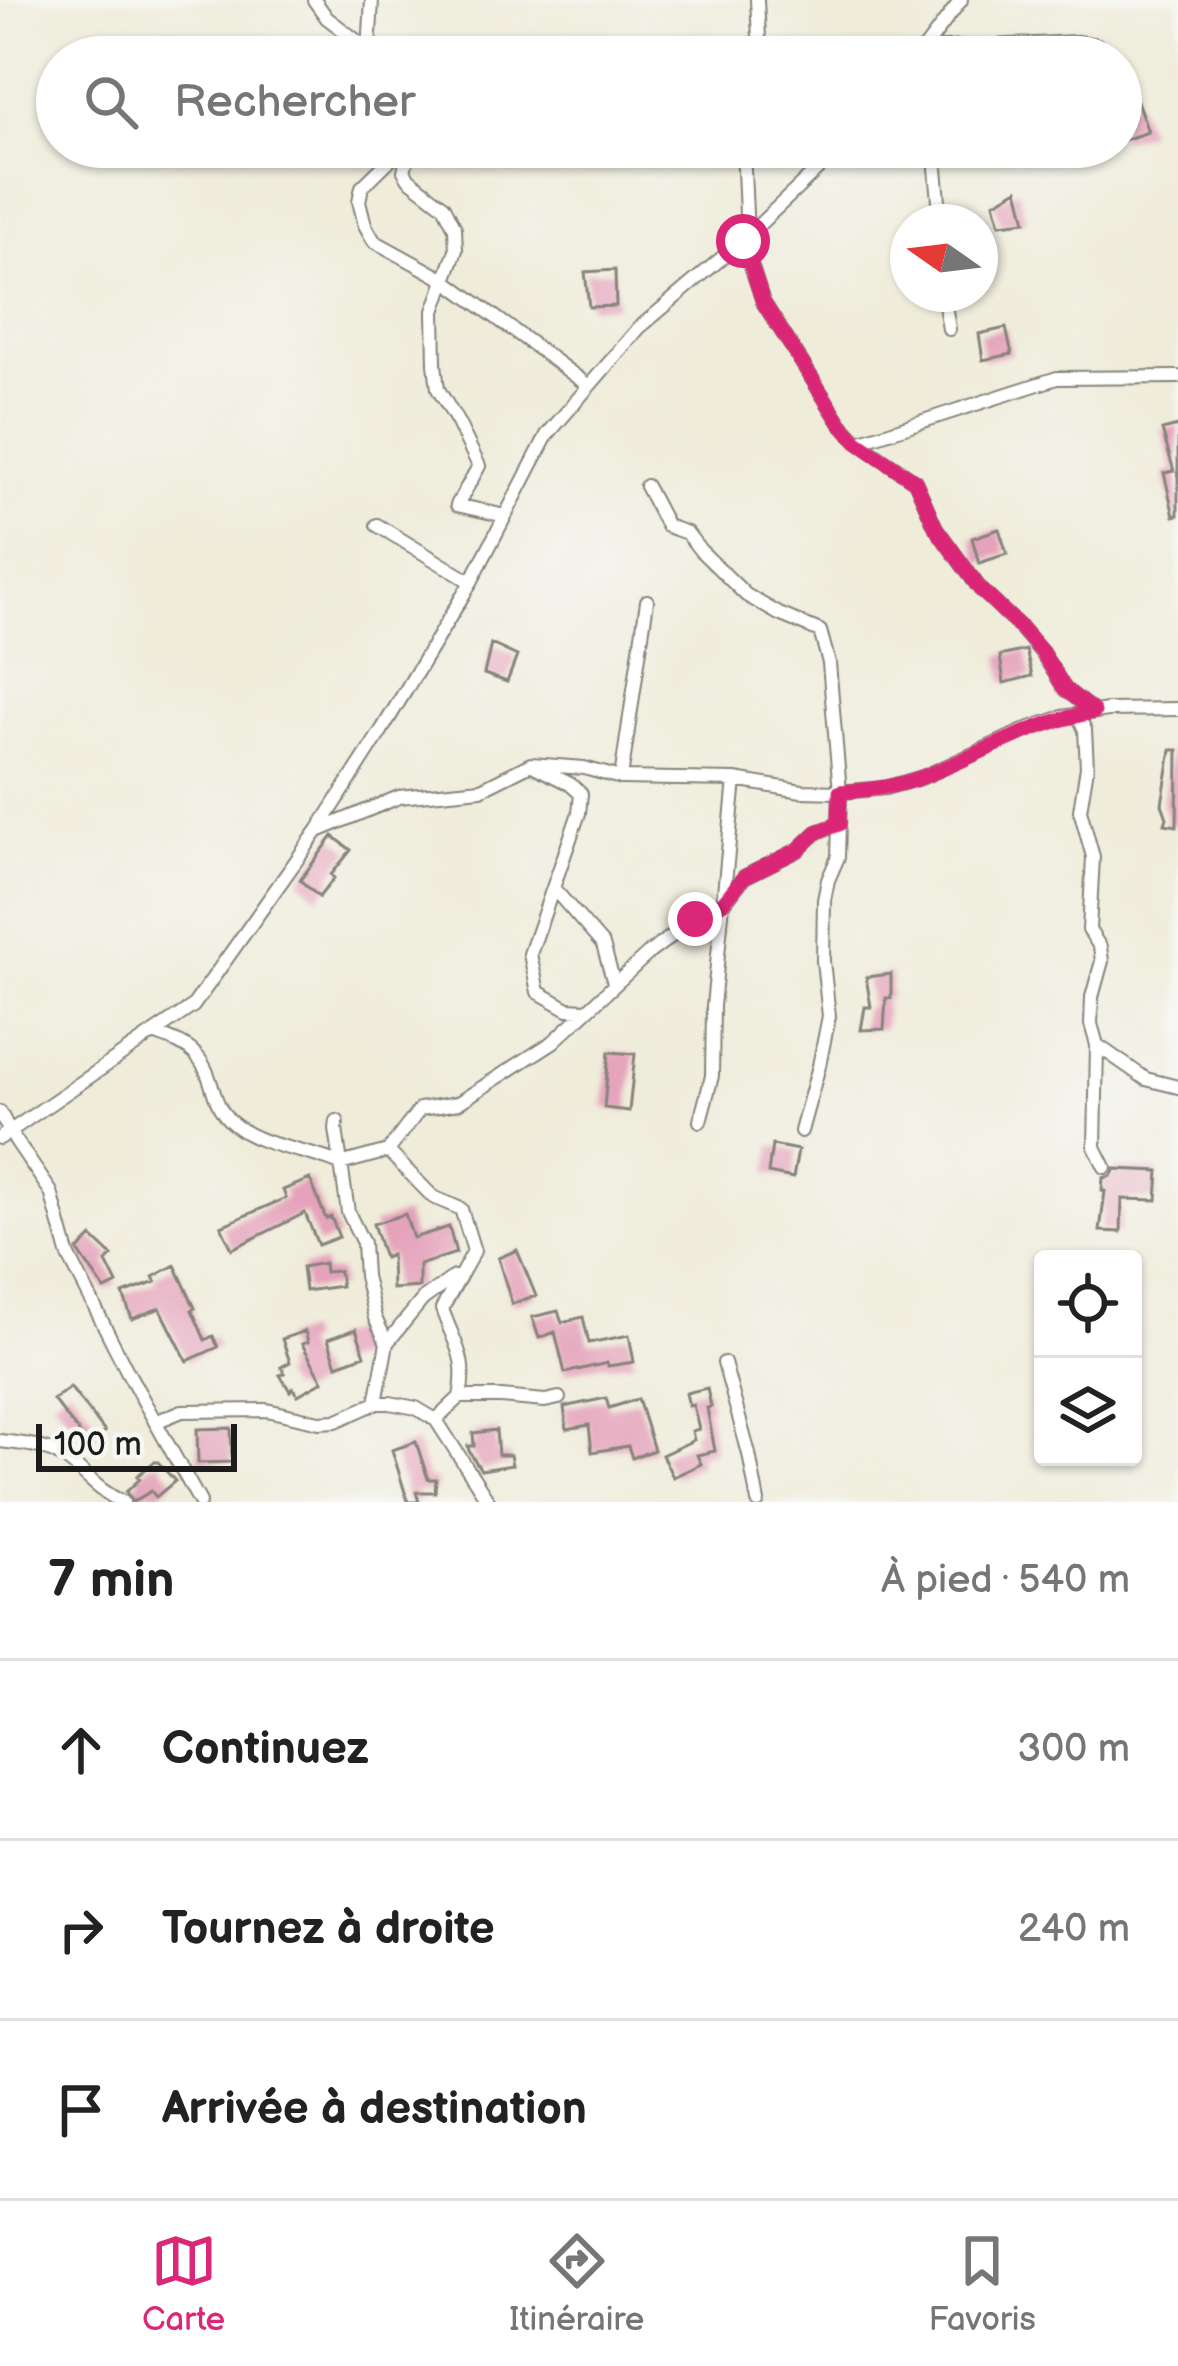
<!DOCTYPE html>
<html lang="fr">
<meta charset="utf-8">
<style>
:root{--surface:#fff;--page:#f2f2f2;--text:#222;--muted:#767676;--line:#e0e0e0;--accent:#db2777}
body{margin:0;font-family:"Balsamiq Sans",sans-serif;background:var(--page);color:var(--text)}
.controls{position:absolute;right:36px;bottom:36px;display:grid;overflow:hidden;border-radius:12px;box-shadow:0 3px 9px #0004}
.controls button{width:108px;height:108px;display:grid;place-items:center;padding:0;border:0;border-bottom:3px solid var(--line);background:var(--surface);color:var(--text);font:60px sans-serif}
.compass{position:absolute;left:890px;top:204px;width:108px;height:108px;border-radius:50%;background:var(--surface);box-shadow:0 3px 9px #0004;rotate:284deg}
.scale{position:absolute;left:36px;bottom:30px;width:201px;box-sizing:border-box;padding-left:12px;border:6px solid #1c1c1c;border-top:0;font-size:33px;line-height:42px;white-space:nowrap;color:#1c1c1c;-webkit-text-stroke:9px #f6f6f2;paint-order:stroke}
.stop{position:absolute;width:36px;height:36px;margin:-27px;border:9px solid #db2777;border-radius:50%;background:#fff}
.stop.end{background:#db2777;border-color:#fff;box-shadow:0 3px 12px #0008}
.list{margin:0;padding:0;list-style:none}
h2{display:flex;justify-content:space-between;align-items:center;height:156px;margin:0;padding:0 48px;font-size:51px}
h2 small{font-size:39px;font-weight:400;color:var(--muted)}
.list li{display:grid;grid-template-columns:78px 1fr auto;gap:36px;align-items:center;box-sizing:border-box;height:180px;padding:0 48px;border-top:3px solid var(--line)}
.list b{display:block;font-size:45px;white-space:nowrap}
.list em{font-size:39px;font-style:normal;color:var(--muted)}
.icon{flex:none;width:66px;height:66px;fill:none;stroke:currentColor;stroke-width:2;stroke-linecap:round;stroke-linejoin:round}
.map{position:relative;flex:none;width:1178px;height:1502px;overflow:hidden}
.search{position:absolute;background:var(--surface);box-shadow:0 3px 9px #0004;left:36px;right:36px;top:36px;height:132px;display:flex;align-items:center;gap:30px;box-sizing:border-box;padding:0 42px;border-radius:66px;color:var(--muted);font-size:45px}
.sheet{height:696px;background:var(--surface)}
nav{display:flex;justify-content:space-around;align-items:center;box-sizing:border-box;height:168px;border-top:3px solid var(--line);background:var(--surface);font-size:33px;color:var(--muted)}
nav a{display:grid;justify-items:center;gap:6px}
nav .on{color:var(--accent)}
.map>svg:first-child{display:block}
.building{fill:#e5a2bb}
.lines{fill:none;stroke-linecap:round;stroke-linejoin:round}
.street-casing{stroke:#86847b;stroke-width:16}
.street{stroke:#fff;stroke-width:12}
.route{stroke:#db2777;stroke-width:15}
</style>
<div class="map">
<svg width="1178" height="1502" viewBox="0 0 1178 1502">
<rect width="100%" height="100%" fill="#f6f6f2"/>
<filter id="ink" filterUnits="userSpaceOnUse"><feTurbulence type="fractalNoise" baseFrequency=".00833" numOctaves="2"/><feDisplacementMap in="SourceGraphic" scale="24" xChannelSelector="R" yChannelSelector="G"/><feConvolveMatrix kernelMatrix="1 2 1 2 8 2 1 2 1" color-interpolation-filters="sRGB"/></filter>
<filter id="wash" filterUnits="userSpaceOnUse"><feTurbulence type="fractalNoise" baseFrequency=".004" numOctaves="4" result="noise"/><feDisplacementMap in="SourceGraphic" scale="48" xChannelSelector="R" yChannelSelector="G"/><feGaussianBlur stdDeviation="2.7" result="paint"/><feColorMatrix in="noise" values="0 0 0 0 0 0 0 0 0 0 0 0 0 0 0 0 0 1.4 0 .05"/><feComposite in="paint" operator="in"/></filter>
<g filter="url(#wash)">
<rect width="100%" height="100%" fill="#efecda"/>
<g id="blocks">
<path class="building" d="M1137,101L1148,132L1121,141V107Z
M1018,189L1026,221L1000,224L994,203Z
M615,270L616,306L589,307L585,272Z
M1006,328L1012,354L983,360L979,334Z
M1178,426V515L1174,516L1164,473L1174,471L1162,430Z
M999,529L1007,554L979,563L972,538Z
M491,644L517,656L507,682L484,674Z
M1026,650L1032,676L1004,683L1000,656Z
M1171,750H1178L1177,826L1165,824L1167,818L1162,804Z
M333,836L351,850L331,875L334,878L319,897L300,880Z
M891,974V998H886L884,1029L861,1030L865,1007H871L866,977Z
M609,1052L635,1054L629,1111L604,1108Z
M772,1145L798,1150L793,1178L768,1173Z
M1115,1169L1159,1171L1157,1200L1122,1199L1121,1232L1100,1231L1105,1191H1102L1103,1178L1111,1176Z
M310,1179L326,1219L331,1217L339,1237L318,1245L305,1213L232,1249L221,1226L286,1198L283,1190Z
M405,1214L413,1238L449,1227L456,1253L419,1265V1287L392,1289L391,1255L384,1258L373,1224Z
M92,1237L112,1256L106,1262L117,1284L105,1290L78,1251Z
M517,1250L536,1296L512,1304L498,1258Z
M324,1263L325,1272L339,1271L341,1286L305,1291L302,1267Z
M175,1265L195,1308L192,1310L205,1340L213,1336L218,1347L187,1361L160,1308L132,1319L123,1294L156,1282L153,1277Z
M558,1311L562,1322L583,1317L589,1343L629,1335L634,1362L608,1366L607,1363L565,1373L555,1332L539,1338L532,1317Z
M356,1329L365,1355L337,1365L328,1339Z
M305,1331L308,1342L302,1344L323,1381L298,1395L293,1388L290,1391L280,1375L285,1373L281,1367L290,1362L282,1339Z
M70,1387L105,1432L88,1444L53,1400Z
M707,1388L711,1407L707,1408L715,1451L697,1455L701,1464L673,1477L662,1455L694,1440L692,1431L699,1429L693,1405L689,1406L686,1393Z
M606,1398L609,1408L638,1399L654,1450L632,1458L628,1446L592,1452L589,1425L567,1429L564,1407Z
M231,1428L232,1462L198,1463L197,1429Z
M496,1430L498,1455H510L512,1465L481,1470L469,1451L468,1446H474L473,1433Z
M416,1442L428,1479H436L435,1492H416L419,1502H408L392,1450Z
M154,1462H158L175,1481L156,1497L151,1491L133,1502L126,1492L140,1479L137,1476Z"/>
</g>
</g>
<g filter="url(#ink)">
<use href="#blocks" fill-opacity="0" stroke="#86847b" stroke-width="3"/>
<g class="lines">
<g class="street-casing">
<path id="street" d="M314,0L327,18L369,50L374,57
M369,50L372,0
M922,52L961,0
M756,57L759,38L757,0
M926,57L925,49L1077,42L1097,45
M403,147L362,187L359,201L365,225L374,241L445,280L589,386
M410,147L404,171L409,179L444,206L455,228L456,250L434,311L435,364L438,389L458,423L479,466L457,505L505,516
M743,147L747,237
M934,147L941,222
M743,240L763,302L841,424L858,442L915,481L936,528L980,589L1020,627L1042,653L1065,689L1094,712
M943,294L949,329
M858,442L1057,378L1178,377
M646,486L667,526L687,533L700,550L746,595L779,614L820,631L829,663L840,792L838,857L828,880L824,900L823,961L829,1016L819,1066L801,1131
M377,525L471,582
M1078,715L1085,730L1087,767L1080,810L1093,857L1089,930L1100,947L1102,961L1092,997L1091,1024L1097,1045L1146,1079L1178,1087
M532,765L570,784L581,794L579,813L530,954L538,992L568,1009L585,1010
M621,778L647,601
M320,830L399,797L481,789L531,764L584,768L621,778L735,780L802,791L840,792L885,788L923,777L1030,728L1062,717L1108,710L1178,709
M553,888L603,945L614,983
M154,1033C169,1039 184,1043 195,1054C217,1077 208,1105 236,1126C265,1148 307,1149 340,1164L388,1151L420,1109L458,1103L553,1042L650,952L695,919L725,902L744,877L798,850L817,832L839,824
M1097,1045L1095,1147L1105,1167
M0,1112L10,1132L51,1192L68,1254L127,1371L200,1502
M337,1121L336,1129L348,1212L363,1243L365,1276L375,1318L387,1343
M700,1121L712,1076L713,1006L735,780
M0,1138L193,1006L318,830L380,733L471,582L547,435L639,328L743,240L841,147
M388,1151L433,1197L461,1209L474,1251L442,1309C455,1346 468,1357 460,1397
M724,1363L749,1454L758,1502
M376,1403L387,1343L423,1299L454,1277
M436,1420L460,1397H501L545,1401L559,1398
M155,1422L182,1411L267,1410L319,1422L336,1421L376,1403H390L416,1408L436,1420L489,1502
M0,1441C24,1444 47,1445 67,1460C88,1475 97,1491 123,1502"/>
</g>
<use href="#street" class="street"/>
</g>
</g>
<g class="lines" filter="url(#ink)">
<path class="route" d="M695,919L724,902L744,877L798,850L817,832L839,824L840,792C869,790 897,787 925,776C982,754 1033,722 1094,712L1065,689L1042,652L1020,627L980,589L936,528L915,481L857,442L841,424L763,302L743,241"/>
</g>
</svg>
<div class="controls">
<button><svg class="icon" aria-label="locate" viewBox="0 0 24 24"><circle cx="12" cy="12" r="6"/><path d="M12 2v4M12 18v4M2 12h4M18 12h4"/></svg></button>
<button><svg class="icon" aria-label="layers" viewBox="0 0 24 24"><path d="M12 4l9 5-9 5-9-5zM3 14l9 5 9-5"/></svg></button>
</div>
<svg class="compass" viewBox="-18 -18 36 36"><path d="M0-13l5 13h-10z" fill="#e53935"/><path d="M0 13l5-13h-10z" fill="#767676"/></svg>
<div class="scale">100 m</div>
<div class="stop" style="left:743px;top:241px"></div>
<div class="stop end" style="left:695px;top:919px"></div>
<div class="search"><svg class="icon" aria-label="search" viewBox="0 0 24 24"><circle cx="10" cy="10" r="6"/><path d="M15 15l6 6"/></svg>Rechercher</div>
</div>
<section class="sheet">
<h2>7 min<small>À pied · 540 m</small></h2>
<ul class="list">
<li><svg class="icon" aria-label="ahead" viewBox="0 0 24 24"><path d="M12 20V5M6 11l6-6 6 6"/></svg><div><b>Continuez</b></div><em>300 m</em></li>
<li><svg class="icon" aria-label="right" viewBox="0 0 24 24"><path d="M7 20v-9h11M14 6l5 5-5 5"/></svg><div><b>Tournez à droite</b></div><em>240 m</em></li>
<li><svg class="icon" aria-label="arrive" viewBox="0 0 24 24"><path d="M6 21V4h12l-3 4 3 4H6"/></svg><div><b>Arrivée à destination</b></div></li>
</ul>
</section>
<nav>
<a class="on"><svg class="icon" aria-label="map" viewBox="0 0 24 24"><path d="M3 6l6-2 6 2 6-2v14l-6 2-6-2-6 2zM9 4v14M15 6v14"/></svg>Carte</a>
<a><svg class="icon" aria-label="directions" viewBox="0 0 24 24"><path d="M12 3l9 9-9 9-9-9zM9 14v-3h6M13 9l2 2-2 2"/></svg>Itinéraire</a>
<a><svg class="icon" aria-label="saved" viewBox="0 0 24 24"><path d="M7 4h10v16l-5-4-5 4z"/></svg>Favoris</a>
</nav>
